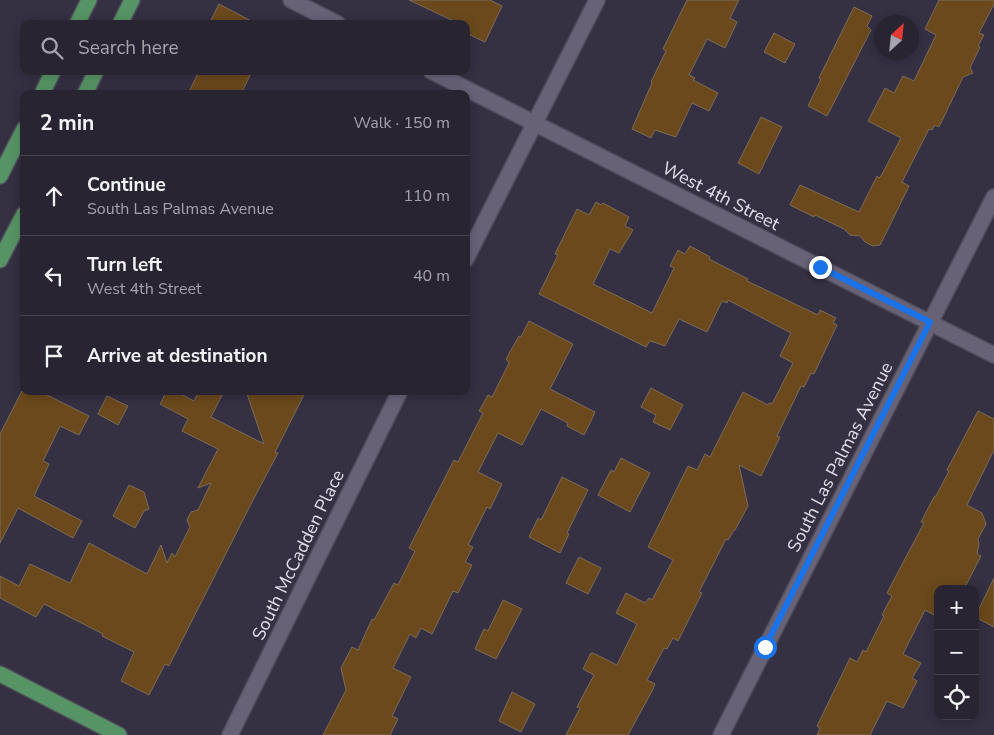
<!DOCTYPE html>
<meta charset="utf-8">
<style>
:root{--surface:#282432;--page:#34303e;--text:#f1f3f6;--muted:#a5a4ac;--line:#44414d}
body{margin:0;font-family:"Nunito Sans",sans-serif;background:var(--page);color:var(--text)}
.controls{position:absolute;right:15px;bottom:15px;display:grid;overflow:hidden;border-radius:10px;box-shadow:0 2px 12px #0003}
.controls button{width:45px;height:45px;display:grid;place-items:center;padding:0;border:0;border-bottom:1px solid var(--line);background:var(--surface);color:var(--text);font:25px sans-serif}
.compass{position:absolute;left:874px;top:15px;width:45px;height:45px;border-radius:50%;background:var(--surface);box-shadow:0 2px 12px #0003;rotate:27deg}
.stop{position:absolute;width:15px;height:15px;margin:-11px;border:4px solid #1a73e8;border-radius:50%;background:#fff}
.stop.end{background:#1a73e8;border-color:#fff;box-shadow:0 1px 5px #0008}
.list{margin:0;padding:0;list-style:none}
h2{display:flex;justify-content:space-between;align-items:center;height:65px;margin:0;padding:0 20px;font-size:21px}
h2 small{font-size:16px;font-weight:400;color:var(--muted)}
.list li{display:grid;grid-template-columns:32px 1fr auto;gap:15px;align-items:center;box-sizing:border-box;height:80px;padding:0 20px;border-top:1px solid var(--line)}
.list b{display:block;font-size:19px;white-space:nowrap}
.list p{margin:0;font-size:16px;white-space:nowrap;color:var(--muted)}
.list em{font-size:16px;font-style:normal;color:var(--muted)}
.icon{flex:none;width:28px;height:28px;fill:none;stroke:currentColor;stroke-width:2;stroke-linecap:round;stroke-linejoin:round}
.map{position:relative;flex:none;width:994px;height:735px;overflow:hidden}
.search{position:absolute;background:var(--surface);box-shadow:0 2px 12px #0003;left:20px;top:20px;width:450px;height:55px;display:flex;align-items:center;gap:12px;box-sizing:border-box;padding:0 18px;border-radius:10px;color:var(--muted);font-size:19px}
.panel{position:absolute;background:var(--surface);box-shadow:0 2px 12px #0003;left:20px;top:90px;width:450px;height:305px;border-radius:10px}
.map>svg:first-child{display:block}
.building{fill:#6b491c;stroke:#7b6c5a}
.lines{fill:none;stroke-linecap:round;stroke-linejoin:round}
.minor-casing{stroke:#4f4c5b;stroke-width:18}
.major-casing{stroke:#4f4c5b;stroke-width:18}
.minor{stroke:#676276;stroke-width:15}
.major{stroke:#579465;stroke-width:15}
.route{stroke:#1a73e8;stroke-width:6}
.labels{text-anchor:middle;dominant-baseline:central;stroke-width:5;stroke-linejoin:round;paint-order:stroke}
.street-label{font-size:18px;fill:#e2e0eb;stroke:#353042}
</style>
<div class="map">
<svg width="994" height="735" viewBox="0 0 994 735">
<rect width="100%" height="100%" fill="#353042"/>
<path class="building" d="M409,0H490L502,6L485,42L468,34L470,29L466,27V24H460Z
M687,0H739L730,18L737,22L725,48L707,39L689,75L695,78L693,80L718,93L709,111L692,103L676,137L655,130L651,138L632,129L652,83L651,82L666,51L663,49Z
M939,0H994V4L979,33L984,35L978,46L980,47L970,68L973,73L963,77L939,127L935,125L932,130L929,129L902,182L909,186L888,229L880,245L873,246L865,242L860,236L850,235L844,229L815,215L814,217L790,205L800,185L859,212L877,176L879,178L881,176L901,138L868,121L885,88L894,93L903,76L914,81L936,35L925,29Z
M219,4L257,24H209Z
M854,7L872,16L867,26L871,30L827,116L808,106L821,79L819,78Z
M774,33L795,44L785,63L764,52Z
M199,71H252L241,94H188Z
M761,117L782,127L759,174L738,163Z
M596,202L601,205L603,203L629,217L625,226L633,230L619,253L610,249L593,284L652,313L674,268L670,266L678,250L685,254L690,246L710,257L709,259L748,279L747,281L818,315L820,310L836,318L833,323L837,325L814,374L811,373L804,387L801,386L777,436L780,437L761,476L739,465L748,506L735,530H734L728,540L726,539L699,592L702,593L678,641L673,638L667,649L664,648L647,680L655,684L652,691L628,735H566L580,708L577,707L594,675L583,669L591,653H593L617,665L637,624L616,613L626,593L645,603L649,598L652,600L673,560L648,547L688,466L697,470L705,454L710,457L743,392L768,405L769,403L772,404L793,363L780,356L791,333L728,300L727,303L722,301L707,332L679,319L665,346L651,341L649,342L646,347L539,294L558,255L555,254L577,209L589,215Z
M529,321L573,344L550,389L595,412L591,421L584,435L567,426L568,423L541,409L522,445L498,433L478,472L502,484L490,509L487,507L468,545L473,547L465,562L472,565L458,593L453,591L432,634L421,628L416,638L410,634L393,668L411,677L392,716L398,719L390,735H323L346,690L341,668L352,647L358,650L372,619L374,620L394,583L398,585L415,551L409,548L454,460L458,462L483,413L479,411L488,395L492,397L509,363L506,359L519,336L521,337Z
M651,388L683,405L670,430L653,422L656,415L641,407Z
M22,391H39L89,416L79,435L60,426L43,461L49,464L34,496L82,521L73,538L18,508L0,543V434Z
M167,391H175L194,401L199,391H224L211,417L264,444L246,391H306L275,452L278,453L252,502L169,666L165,664L149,695L121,681L134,652L102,636L103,634L44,604L36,617L0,598V576L19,586L30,564L70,583L89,543L147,574L161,545L167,563L172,553L175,557L190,527L187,520L191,512L198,510L211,483L198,488L218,449L182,431L188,419L160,404Z
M107,396L128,406L118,425L98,414Z
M978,411L994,419V450L967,505L982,513L986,524L978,539L979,544L977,554L981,556L964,589H938V617L925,610L903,654L921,663L912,678L917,681L903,708L887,701L870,735H817L820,728L817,726L850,658L857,662L863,650L866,652L884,616L882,615L892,596L887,593L924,523L921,522L934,497L936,496L949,471L947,470Z
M621,458L650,473L630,512L598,495L611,470L614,472Z
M562,477L588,490L567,533L569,534L560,553L529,537L538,518L541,520Z
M129,485L144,492L149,509L144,511L135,528L113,516Z
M579,557L601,568L588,594L566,583Z
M994,578V627L975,617Z
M503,600L522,609L496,659L475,649L484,629L488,631Z
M512,692L535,704L521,732L499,721Z"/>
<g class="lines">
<g class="minor-casing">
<path id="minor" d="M291,0L338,24
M431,71L994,355
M466,259L597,0
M230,735L400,391
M721,735L994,197"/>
</g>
<g class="major-casing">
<path id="major" d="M77,24L89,0
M120,24L132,0
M42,94L53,71
M85,94L96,71
M0,176L24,129
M0,260L24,214
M0,674L119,735"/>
</g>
<use href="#minor" class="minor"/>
<use href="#major" class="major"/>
</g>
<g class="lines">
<path class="route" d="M765,647L930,322L820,267"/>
</g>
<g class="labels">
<g class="street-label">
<text transform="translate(721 196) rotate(27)">West 4th Street</text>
<text transform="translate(840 457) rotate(-63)">South Las Palmas Avenue</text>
<text transform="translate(298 555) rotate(-64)">South McCadden Place</text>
</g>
</g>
</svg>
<div class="controls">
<button>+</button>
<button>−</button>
<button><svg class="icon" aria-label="locate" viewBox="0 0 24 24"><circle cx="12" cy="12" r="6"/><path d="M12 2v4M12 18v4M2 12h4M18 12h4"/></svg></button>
</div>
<svg class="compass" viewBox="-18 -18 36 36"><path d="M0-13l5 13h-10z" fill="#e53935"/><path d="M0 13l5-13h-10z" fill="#a5a4ac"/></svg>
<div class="stop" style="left:765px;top:647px"></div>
<div class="stop end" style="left:820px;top:267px"></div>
<div class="search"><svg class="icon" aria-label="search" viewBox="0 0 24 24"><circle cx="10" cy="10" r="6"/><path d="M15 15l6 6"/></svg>Search here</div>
<section class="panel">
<h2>2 min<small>Walk · 150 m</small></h2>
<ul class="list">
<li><svg class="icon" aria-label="ahead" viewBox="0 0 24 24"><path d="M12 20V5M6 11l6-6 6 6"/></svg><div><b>Continue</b><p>South Las Palmas Avenue</p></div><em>110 m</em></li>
<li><svg class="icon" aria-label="left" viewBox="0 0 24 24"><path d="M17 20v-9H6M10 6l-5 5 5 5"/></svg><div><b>Turn left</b><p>West 4th Street</p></div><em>40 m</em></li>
<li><svg class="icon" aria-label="arrive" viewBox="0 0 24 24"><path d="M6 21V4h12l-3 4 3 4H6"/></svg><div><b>Arrive at destination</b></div></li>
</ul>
</section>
</div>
